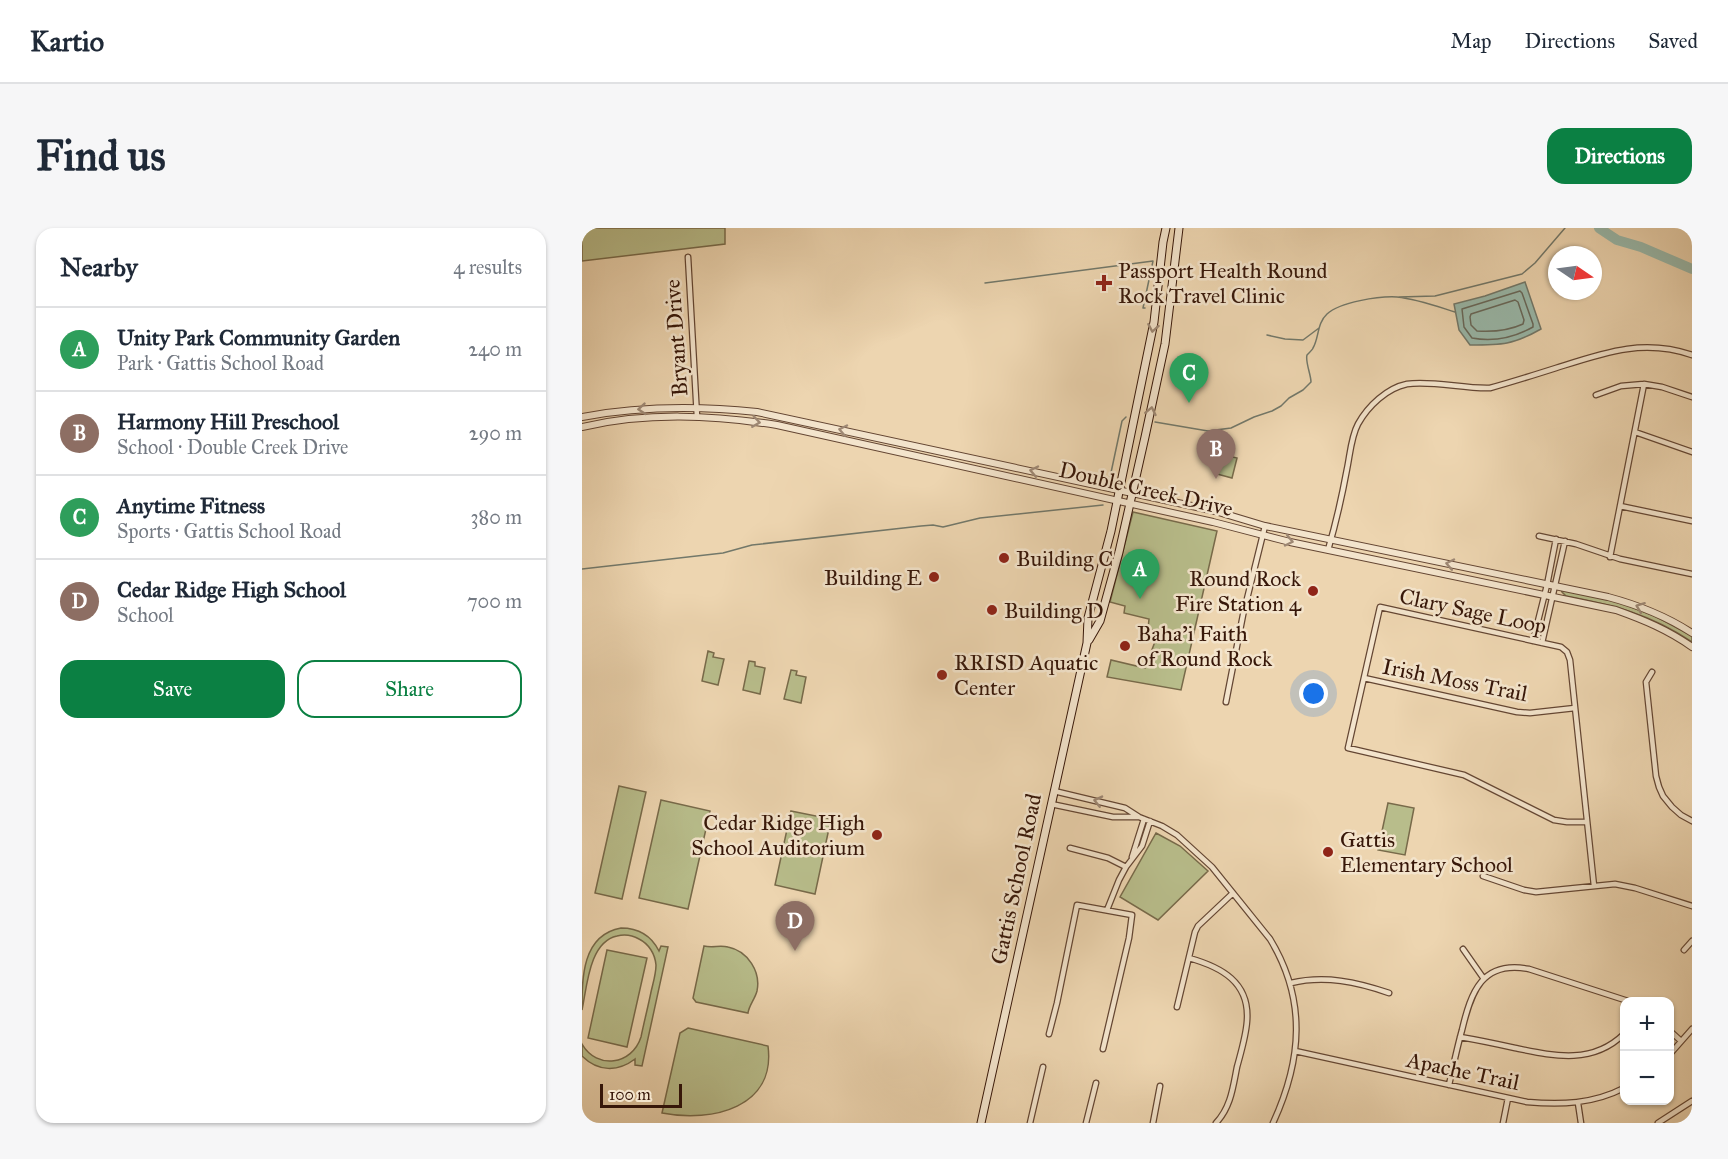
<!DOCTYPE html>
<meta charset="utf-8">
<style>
:root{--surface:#fff;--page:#f6f6f7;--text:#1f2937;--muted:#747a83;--line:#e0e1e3;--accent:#0b8043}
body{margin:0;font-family:"IM FELL Great Primer",serif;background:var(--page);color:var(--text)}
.controls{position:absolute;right:18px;bottom:18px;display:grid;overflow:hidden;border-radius:12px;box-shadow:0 2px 4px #0004}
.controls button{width:54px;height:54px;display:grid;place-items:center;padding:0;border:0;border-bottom:2px solid var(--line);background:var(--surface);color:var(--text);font:30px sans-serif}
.compass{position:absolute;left:966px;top:18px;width:54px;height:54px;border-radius:50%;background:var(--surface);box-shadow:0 2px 4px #0004;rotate:103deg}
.scale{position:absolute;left:18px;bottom:15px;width:82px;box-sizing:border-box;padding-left:6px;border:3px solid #371709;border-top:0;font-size:16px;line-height:21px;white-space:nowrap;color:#371709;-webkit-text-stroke:4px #f3e4cc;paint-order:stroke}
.you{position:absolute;left:732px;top:466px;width:21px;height:21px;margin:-15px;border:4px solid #fff;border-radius:50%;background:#1a73e8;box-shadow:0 0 0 9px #1a73e833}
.badge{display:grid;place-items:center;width:39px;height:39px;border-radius:50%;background:var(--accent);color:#fff;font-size:20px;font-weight:700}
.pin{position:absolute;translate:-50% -50px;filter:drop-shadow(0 2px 3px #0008)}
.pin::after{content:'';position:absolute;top:32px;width:21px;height:18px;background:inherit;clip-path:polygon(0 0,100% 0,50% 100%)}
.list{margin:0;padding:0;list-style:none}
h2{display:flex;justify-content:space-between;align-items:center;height:78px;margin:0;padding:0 24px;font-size:26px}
h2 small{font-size:20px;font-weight:400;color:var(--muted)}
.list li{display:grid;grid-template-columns:39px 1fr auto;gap:18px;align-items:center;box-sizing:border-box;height:84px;padding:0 24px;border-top:2px solid var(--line)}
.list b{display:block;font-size:22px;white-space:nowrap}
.list p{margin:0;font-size:20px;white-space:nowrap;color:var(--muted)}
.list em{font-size:20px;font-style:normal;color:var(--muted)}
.actions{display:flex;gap:12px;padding:18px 24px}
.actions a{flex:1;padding:14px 0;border:2px solid var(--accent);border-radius:18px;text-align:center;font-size:21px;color:var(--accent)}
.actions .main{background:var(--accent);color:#fff}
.map{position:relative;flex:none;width:1110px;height:895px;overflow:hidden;border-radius:18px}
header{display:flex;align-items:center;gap:36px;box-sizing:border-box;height:84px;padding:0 30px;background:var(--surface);border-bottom:2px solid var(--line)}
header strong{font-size:28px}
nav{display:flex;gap:33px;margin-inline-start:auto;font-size:21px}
.intro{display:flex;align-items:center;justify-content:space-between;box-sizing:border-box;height:144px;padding:0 36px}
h1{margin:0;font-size:42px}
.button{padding:15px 27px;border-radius:18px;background:var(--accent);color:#fff;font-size:21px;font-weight:700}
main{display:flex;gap:36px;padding:0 36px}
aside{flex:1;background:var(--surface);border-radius:18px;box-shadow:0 2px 4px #0004}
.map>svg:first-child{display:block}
.green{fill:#b8bd8b;stroke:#786a4a;stroke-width:1.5}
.water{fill:#99b9ab;stroke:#72786a;stroke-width:1.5}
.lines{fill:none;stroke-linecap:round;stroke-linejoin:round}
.shore{stroke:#68685a;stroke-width:1.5}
.stream{stroke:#72786a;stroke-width:1.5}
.river{stroke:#99b9ab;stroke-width:10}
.minor-casing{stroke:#644633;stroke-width:7}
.tertiary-casing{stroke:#644633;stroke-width:8}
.secondary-casing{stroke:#371709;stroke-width:9}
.minor{stroke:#f3e4cc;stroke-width:4.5}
.tertiary{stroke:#f3e4cc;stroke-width:6}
.secondary{stroke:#f3e4cc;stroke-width:7}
.oneway{stroke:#9e8874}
.poi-dot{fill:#8f2418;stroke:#f3e4cc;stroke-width:2}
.labels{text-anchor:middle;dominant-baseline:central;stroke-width:5;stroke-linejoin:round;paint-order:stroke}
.poi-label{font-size:22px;fill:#371709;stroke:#f3e4cc;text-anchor:start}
.street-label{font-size:22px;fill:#371709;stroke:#f3e4cc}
</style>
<header>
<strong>Kartio</strong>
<nav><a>Map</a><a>Directions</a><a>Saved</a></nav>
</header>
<div class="intro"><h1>Find us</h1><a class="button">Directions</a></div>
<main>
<aside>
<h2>Nearby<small>4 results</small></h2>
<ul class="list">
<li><span class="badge" style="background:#2e9e5b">A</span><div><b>Unity Park Community Garden</b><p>Park · Gattis School Road</p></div><em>240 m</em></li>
<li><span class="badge" style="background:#8d6e63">B</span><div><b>Harmony Hill Preschool</b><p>School · Double Creek Drive</p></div><em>290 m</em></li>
<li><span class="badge" style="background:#2e9e5b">C</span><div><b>Anytime Fitness</b><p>Sports · Gattis School Road</p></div><em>380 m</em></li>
<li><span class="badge" style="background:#8d6e63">D</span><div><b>Cedar Ridge High School</b><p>School</p></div><em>700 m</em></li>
</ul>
<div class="actions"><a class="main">Save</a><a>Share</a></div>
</aside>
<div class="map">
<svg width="1110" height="895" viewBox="0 0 1110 895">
<rect width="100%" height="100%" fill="#edd5b0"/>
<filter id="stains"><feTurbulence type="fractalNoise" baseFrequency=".00333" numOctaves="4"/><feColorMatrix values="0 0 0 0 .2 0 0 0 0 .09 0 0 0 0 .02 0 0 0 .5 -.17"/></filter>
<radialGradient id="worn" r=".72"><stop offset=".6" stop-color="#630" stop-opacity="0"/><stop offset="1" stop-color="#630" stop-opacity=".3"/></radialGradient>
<path class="green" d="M0,0H143V16L0,33Z
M634,225L655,230L650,250L635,246L638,236L639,235L632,233Z
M551,284L635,303L599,462L525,449L529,432L563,440L577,403L566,401L567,391L542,385L543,378L528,374Z
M979,361L1034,373L1073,388L1110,408V414C1069,386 1031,377 984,368L980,364Z
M126,423L132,425L131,429L142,431L136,457L120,453Z
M167,433L173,434V438L183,440L178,466L161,462Z
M209,442L215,443L214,447L224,449L219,475L202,471Z
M37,558L64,564L40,671L13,665Z
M79,572L128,583L106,681L57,670Z
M806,575L832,580L823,627L796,622Z
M209,583L249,591L233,666L193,657Z
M574,605L598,618L626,643L576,692L538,669Z
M39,700C56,700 69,707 77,723L79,718L86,719L60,838L53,837V831C36,844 16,844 0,828V816C15,842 50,837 59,809C62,794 66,779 69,764C71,755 74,746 74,737C73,726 67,716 57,711C50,707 42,706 35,708C7,714 5,759 0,782C0,750 0,707 39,700Z
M122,718C130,720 138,717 146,719C166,723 179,744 175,763C173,771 167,777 166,785L114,774L111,770Z
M25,722L65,730L45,819L6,810Z
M106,800L186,818C194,879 131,895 80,885L98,805Z"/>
<path class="water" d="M943,54L959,101C931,117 920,117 888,117L877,102L872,76L903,68Z"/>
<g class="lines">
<path class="shore" d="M938,63L940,65L951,96V99C933,109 911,114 890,110L882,99L880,81Z
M933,72L936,74L942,92L941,96C926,103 911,104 895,103L889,97L888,89L889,86Z"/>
<path class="stream" d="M403,55L571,33L561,80H563
M817,69L853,68L940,46L953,35L983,0
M685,107L703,111L721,112L737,100
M573,194L626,203L649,200L672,189L690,183L699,178L707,170L721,162L729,154C729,147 723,133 725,127C726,126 731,121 731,120C737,110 735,95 745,86C758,74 797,68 815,69C835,71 854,78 873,84
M527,254L540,193L544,189
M0,341L141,325L170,317L339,298L351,297L361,299L398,290L521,277"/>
<path class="river" d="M1017,0L1035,12L1059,19L1110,41"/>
<g class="minor-casing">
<path id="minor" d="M106,29L115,189
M1062,156L1080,159L1110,169
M1014,167L1039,158L1062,156L1028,329
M1053,204L1110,224
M1038,278L1110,293
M957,308L994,316L1038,331L1110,346
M746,322C754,295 760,268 765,241C768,227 769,209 776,196C786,178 805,160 825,156C849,152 882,161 908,160C930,154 952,147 974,140C1021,125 1061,110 1110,127
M951,413L965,357L974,311
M960,415L983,313
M1070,444L1064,454L1074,548L1077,559L1081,568L1090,579L1099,587L1110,593
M782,450L935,484L948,485L993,480
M644,474L661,387L683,298
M472,563L543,580L557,589L580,598L595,607L630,639L688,711C725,772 720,832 691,895
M469,576L531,589H557
M1004,594H985L972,592L882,547L766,520L798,379L979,419L985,424L988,432L1012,658
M488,620L526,630L544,639
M550,629L562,591
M901,648L942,662L954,664L1033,656L1053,660L1110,678
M525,682L537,652L544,639L560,618L568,593
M881,721L902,751
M1102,722L1110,713
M607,730C639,739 668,754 665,793C664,808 659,824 655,839C651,859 649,879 634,895
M709,755C743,747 775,754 807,765
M595,779L613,704L616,698L651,665
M1088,803L1099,813
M467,806L475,775L495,677L550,687L547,710L521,821
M878,809C896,812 915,816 933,820C972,828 1010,837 1042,806
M713,823L945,874C979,877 1011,876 1042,860
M1088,826L1110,801
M867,857C871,839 875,820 880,802C889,764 900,732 947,741L1049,774
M996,875L999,895
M448,895L461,839
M504,895L514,855
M571,895L578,858
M921,895L926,870
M1076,895L1110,873"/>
</g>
<g class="tertiary-casing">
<path id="tertiary" d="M0,189C59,178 116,178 175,184L633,283L683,298L1026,369C1056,377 1084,388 1110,405
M0,199C65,184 130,187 195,197L631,294L708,314L1034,382C1062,392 1086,402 1110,419"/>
</g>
<g class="secondary-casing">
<path id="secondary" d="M507,412L518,393L537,324L563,209L583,116L597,0
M399,895L505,415L506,390L529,303L572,94L581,14L584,0"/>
</g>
<use href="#minor" class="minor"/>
<use href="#tertiary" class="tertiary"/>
<use href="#secondary" class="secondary"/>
</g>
<defs><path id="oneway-chevron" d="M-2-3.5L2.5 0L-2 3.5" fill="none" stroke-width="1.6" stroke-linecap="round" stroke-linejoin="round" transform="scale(1.5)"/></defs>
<g class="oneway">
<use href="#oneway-chevron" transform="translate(571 100) rotate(100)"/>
<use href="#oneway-chevron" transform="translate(60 181) rotate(175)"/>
<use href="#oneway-chevron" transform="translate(569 183) rotate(-78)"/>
<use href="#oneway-chevron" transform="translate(174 194) rotate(8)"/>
<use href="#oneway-chevron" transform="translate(261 202) rotate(-168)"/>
<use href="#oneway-chevron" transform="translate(452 243) rotate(-168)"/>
<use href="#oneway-chevron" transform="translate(707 313) rotate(12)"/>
<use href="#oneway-chevron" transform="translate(868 336) rotate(-168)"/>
<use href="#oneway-chevron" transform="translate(1058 379) rotate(-159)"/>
<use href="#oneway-chevron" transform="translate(516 573) rotate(-167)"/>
</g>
<g class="poi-dot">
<path d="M519 46h6v6h6v6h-6v6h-6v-6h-6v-6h6z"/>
<circle cx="422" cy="330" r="6"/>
<circle cx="352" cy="349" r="6"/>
<circle cx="731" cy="363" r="6"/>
<circle cx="410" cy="382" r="6"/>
<circle cx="543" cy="418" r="6"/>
<circle cx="360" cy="447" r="6"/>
<circle cx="295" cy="607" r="6"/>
<circle cx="746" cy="624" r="6"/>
</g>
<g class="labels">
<g class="poi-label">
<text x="536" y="42">Passport Health Round<tspan x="536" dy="25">Rock Travel Clinic</tspan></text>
<text x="434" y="330">Building C</text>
<text x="340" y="349" text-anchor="end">Building E</text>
<text x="719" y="350" text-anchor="end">Round Rock<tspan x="719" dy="25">Fire Station 4</tspan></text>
<text x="422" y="382">Building D</text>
<text x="555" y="405">Baha'i Faith<tspan x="555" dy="25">of Round Rock</tspan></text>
<text x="372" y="434">RRISD Aquatic<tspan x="372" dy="25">Center</tspan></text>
<text x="283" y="594" text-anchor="end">Cedar Ridge High<tspan x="283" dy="25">School Auditorium</tspan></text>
<text x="758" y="611">Gattis<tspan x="758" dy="25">Elementary School</tspan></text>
</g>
<g class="street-label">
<text transform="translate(94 110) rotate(-94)">Bryant Drive</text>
<text transform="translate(564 261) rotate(13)">Double Creek Drive</text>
<text transform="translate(891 383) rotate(12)">Clary Sage Loop</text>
<text transform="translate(873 452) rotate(11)">Irish Moss Trail</text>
<text transform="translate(434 651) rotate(-78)">Gattis School Road</text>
<text transform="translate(881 843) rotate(12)">Apache Trail</text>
</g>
</g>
<rect width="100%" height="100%" filter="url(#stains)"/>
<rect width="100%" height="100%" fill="url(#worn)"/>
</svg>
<div class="controls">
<button>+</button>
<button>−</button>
</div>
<svg class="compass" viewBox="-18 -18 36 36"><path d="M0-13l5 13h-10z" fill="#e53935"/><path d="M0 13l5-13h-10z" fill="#747a83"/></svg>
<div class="scale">100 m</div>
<div class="you"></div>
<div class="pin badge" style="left:558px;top:371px;background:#2e9e5b">A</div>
<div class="pin badge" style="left:634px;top:251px;background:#8d6e63">B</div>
<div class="pin badge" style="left:607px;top:175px;background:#2e9e5b">C</div>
<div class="pin badge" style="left:213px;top:723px;background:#8d6e63">D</div>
</div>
</main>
